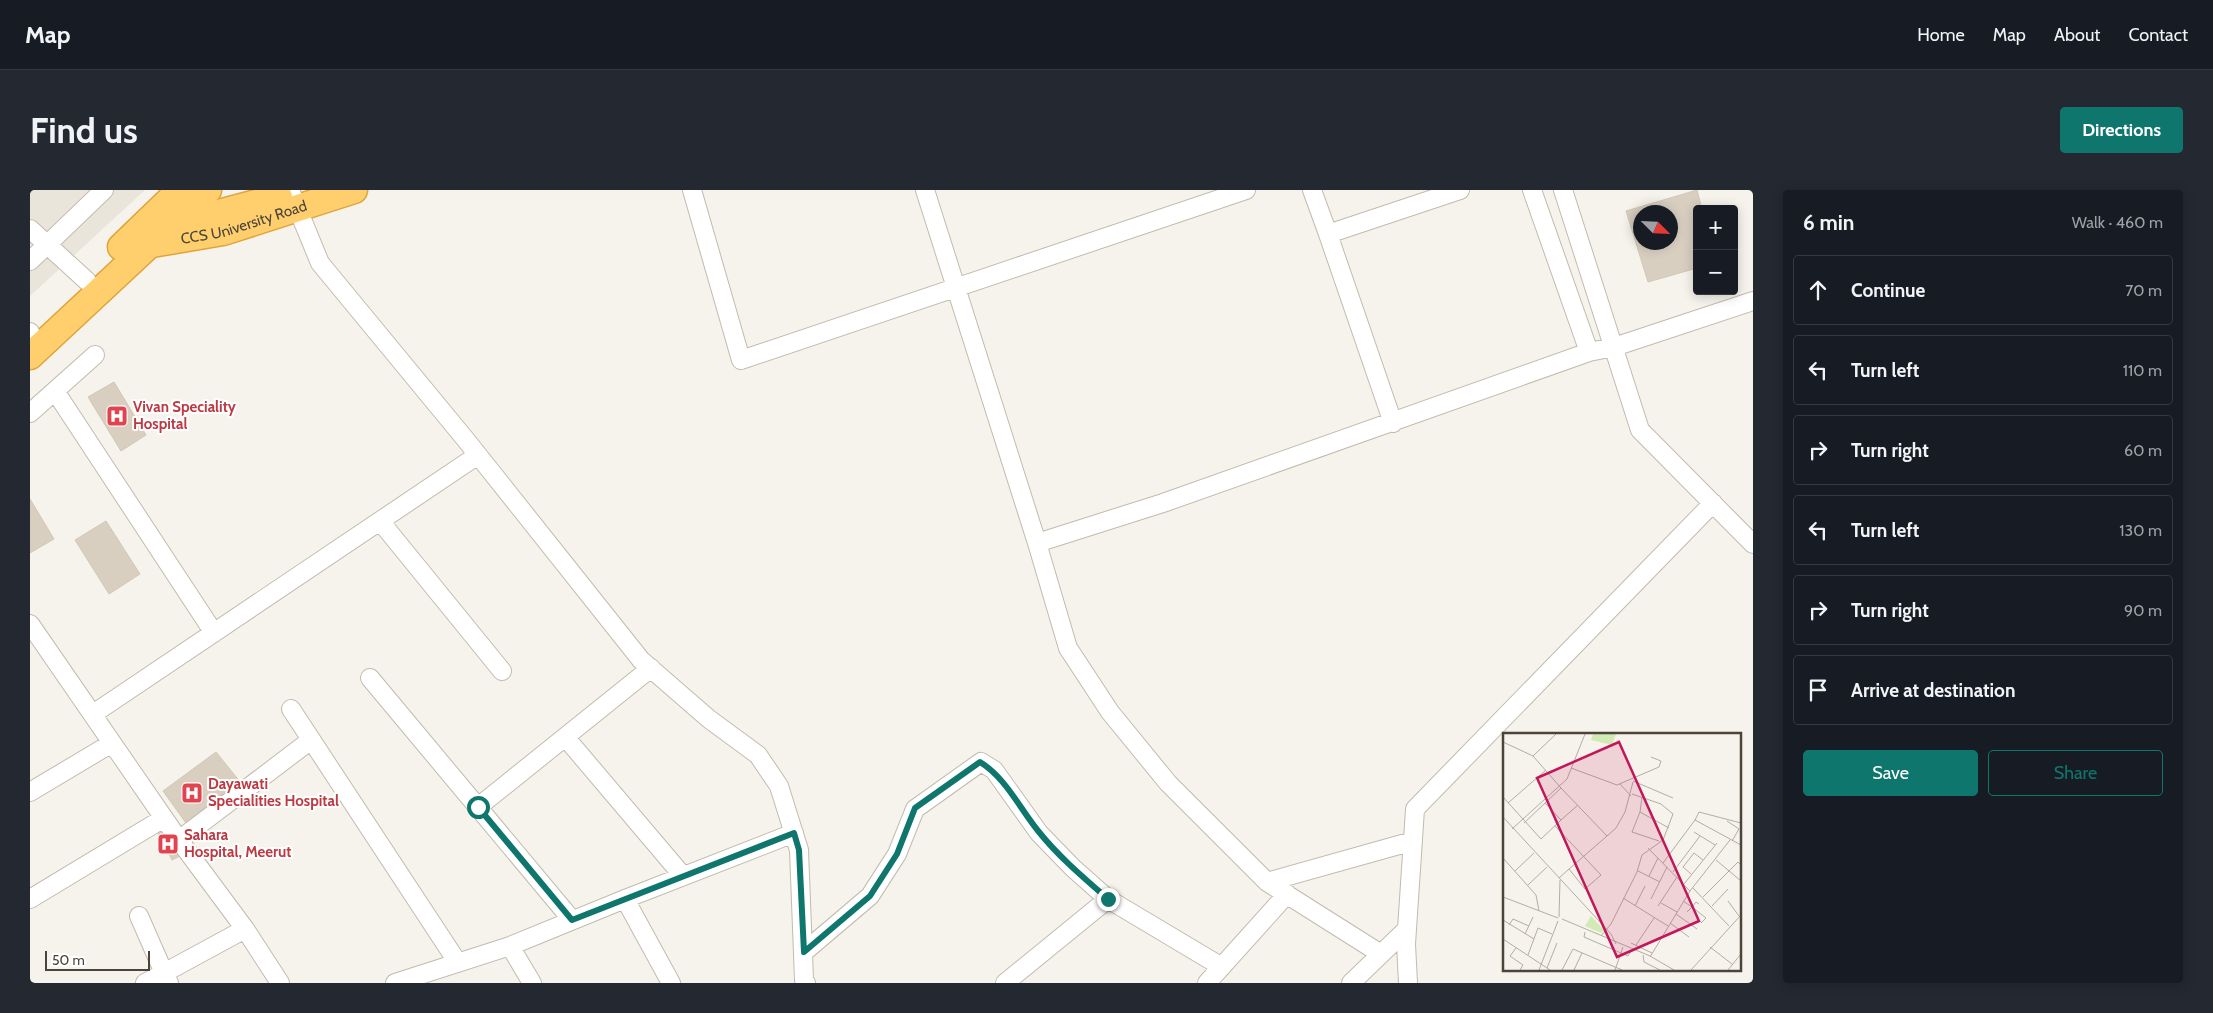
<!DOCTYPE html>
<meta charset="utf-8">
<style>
:root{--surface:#171b24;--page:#242831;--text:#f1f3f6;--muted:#9ea1a6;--line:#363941;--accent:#0f766e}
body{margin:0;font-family:Cabin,sans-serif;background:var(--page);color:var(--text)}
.controls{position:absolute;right:15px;top:15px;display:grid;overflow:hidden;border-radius:5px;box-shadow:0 2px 12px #0003}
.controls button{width:45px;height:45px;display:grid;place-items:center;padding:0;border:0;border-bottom:1px solid var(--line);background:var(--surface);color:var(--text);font:25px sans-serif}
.compass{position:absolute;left:1603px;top:15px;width:45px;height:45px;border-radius:50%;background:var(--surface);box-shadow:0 2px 12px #0003;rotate:114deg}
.scale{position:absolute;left:15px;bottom:12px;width:105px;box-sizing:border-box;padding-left:5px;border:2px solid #4b4439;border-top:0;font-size:14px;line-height:18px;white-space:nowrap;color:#4b4439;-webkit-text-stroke:4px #fff;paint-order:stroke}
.stop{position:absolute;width:15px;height:15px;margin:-11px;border:4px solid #0f766e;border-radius:50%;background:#fff}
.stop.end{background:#0f766e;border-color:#fff;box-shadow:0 1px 5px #0008}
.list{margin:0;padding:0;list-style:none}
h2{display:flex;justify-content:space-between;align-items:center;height:65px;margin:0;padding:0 20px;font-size:21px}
h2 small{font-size:16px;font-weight:400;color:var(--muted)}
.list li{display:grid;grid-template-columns:32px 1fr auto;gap:15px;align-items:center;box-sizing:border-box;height:70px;margin:0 10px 10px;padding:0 10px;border:1px solid var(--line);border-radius:5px}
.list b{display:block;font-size:19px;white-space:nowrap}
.list em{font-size:16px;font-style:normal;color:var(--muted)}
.actions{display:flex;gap:10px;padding:15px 20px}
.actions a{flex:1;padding:11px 0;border:1px solid var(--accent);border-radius:5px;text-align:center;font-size:18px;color:var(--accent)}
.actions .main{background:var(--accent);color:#fff}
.icon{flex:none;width:28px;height:28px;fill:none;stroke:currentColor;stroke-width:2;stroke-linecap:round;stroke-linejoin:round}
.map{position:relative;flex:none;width:1723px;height:793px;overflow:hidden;border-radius:5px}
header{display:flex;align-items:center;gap:30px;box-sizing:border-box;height:70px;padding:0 25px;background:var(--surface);border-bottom:1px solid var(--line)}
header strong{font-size:24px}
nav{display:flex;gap:28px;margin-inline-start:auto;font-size:18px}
.intro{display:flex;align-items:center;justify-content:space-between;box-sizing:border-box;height:120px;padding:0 30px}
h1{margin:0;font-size:35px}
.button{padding:12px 22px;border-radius:5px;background:var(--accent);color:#fff;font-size:18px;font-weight:700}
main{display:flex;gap:30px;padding:0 30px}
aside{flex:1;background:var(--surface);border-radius:5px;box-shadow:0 2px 12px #0003}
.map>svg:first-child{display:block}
.residential{fill:#eae5da}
.building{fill:#d8cfc1;stroke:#d3c7b4;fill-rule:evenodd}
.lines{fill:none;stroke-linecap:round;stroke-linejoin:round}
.minor-casing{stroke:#c2bbae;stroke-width:20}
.highway-casing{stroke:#e0a43c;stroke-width:29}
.minor{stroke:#fff;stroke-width:18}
.highway{stroke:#ffcf6e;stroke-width:26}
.route{stroke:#0f766e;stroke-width:6}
.labels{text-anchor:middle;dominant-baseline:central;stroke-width:4;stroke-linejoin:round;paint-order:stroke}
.street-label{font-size:15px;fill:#4b4439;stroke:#fff}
.health-label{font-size:15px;font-weight:bold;fill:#be3a42;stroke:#fff;text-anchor:start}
.inset-road{fill:none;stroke:#b2ada4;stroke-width:1}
.view{fill:#c2185b;fill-opacity:0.15;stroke:#c2185b;stroke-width:2.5}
.inset-edge{fill:none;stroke:#4b4439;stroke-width:2.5}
</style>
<header>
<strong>Map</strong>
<nav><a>Home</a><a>Map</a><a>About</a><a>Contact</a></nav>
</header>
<div class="intro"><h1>Find us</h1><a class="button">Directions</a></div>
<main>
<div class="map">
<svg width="1723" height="793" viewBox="0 0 1723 793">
<rect width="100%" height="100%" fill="#f6f3ec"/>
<path class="residential" d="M0,0H115L0,106Z"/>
<path class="building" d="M1667,0L1672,19H1667V78L1618,92L1596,21ZM1610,22H1640V52H1610Z
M84,192L116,245L91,261L58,207Z
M0,309L24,349L0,363Z
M76,331L110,384L79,404L45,350Z
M186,562L211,593L156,633L133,601Z
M135,634L154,664L142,670L126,639Z"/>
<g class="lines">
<g class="minor-casing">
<path id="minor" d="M260,0L290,73L436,250L611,470L679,529L728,565L749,596L769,660L774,790L776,793
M662,0L711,170L1216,0
M895,0L1007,353
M1282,0L1298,44L1430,0
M1502,0L1559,162L1584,157L1723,111
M1533,0L1610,240L1723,354
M0,39L57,91
M1298,44L1363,233
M0,71L74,0
M0,142V143
M25,201L184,443
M0,223L65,165
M350,331L472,481
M0,434L149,650L215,739L250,793
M340,488L542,730
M261,519L428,773
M63,524L448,265
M536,548L653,686
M0,602L82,553
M448,617L621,478
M149,650L281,550
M1237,692L1383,651
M0,709L134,628
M595,709L641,793
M109,726L134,783L115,793
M480,756L502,793
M774,762L840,706L867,664L885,619L951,572L964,580L1009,643L1043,678L1078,709L1192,777
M1351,764L1237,692L1138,593L1080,522L1038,458L1007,353L1133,313L1559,162
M139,793L134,783L215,739
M365,793L480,756L595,709L764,643
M975,793L1078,709
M1177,793L1257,704
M1321,793L1377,739
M1378,793L1376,754L1385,619L1683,313"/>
</g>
<g class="highway-casing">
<g id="highway">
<path d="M147,34L249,7"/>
<path id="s1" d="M103,46L122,54L193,42L324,0"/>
<path d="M91,57L150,0"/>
<path d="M0,166L178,0"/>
</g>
</g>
<use href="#minor" class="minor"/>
<use href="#highway" class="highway"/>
</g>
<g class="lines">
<path class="route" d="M448,617L542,730L764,643L769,660L774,762L840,706L867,664L885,618L950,572C976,588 990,619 1009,642C1029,667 1054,688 1078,709"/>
</g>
<defs>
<g id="hospital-square" transform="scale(1.125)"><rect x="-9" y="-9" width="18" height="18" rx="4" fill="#e0444e" stroke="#fff"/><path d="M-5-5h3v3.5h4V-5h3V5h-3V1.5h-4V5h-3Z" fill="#fff"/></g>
</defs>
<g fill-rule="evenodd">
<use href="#hospital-square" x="87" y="226"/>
<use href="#hospital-square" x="162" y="603"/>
<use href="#hospital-square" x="138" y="654"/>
</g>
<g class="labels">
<g class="street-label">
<text stroke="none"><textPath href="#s1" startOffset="115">CCS University Road</textPath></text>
</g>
<g class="health-label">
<text x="103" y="217">Vivan Speciality<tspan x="103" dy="17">Hospital</tspan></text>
<text x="178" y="594">Dayawati<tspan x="178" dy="17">Specialities Hospital</tspan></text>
<text x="154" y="645">Sahara<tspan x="154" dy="17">Hospital, Meerut</tspan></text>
</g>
</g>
<g transform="translate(1473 543)">
<rect width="238" height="238" fill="#f6f3ec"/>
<path d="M90,1H113L109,12L88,7ZM88,183L101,197L98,200L82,193Z" fill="#d2eab5"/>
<path class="inset-road" d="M0,9L30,23M68,35L114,52L156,34L158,28L148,24M130,48L170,65M117,51L128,63M58,55L104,103L113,95L122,79L130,49M0,64L38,106L58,87L42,70M139,64L137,79L129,99L156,108M5,70L43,37M137,79L166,95M0,84L108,201L113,211M58,87L75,72M192,87L196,79L238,90M224,88L236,96L229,108M21,90L58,55L30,23L53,1M52,93L98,142L82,156L66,136L56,145M9,96L64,46L82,1M191,99L212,112M145,115L187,158L147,224M0,125L33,162L36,178M213,127L238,148M160,130L192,87L238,112M66,136L104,103M12,138L31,120M135,138L157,149M170,139L197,103M188,141L180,134L191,120L200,127M146,143L155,125M181,151L214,110M25,152L44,134M190,155L226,193M187,158L227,107M0,164L55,185M200,164L235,129L238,132M120,165L165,193M148,166L164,134M180,168L189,174L193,169L196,171M225,168L236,183M158,170L174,179M132,173L142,153M155,173L174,144M209,173L225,156M184,179L189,174L203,185L198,190M173,181L194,196M56,184L57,147M59,186L147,223L171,237M0,187L31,206M167,190L186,204M6,192L10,186L26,193M82,199L81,204L118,220L125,223L128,218M22,201L30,184M98,203L108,191L134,139L139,122L160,107L170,81L158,71L129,61M0,206L47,237M128,210L149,220M133,212L151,185M207,214L229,231M13,215L7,223L20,232L17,237M25,222L35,195L49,201M140,222L141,229L157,237M44,235L54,210M36,237L55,188M59,237L70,216L119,237M71,237L79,220M112,237L120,214M188,237L238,182M225,237L238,221"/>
<path class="view" d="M116,9L196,188L114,224L34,45Z"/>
<rect width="238" height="238" class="inset-edge"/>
</g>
</svg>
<div class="controls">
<button>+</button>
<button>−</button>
</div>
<svg class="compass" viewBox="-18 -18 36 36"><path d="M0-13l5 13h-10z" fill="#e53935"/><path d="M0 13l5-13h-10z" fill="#9ea1a6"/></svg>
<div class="scale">50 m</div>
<div class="stop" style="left:448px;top:617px"></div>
<div class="stop end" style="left:1078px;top:709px"></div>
</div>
<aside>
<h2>6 min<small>Walk · 460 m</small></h2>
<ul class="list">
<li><svg class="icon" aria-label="ahead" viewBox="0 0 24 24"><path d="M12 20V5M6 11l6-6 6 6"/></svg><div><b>Continue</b></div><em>70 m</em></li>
<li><svg class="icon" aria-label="left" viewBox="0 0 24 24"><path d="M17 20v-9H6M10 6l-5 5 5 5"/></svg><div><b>Turn left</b></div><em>110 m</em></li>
<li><svg class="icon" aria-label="right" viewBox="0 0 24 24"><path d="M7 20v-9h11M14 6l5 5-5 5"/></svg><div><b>Turn right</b></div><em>60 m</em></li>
<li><svg class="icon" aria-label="left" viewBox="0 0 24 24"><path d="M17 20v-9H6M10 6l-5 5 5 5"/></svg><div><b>Turn left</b></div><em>130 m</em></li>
<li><svg class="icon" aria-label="right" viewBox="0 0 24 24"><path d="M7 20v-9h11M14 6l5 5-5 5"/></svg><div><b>Turn right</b></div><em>90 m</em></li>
<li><svg class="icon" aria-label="arrive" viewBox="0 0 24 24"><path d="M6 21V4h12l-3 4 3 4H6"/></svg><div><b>Arrive at destination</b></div></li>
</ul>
<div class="actions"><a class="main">Save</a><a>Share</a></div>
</aside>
</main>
